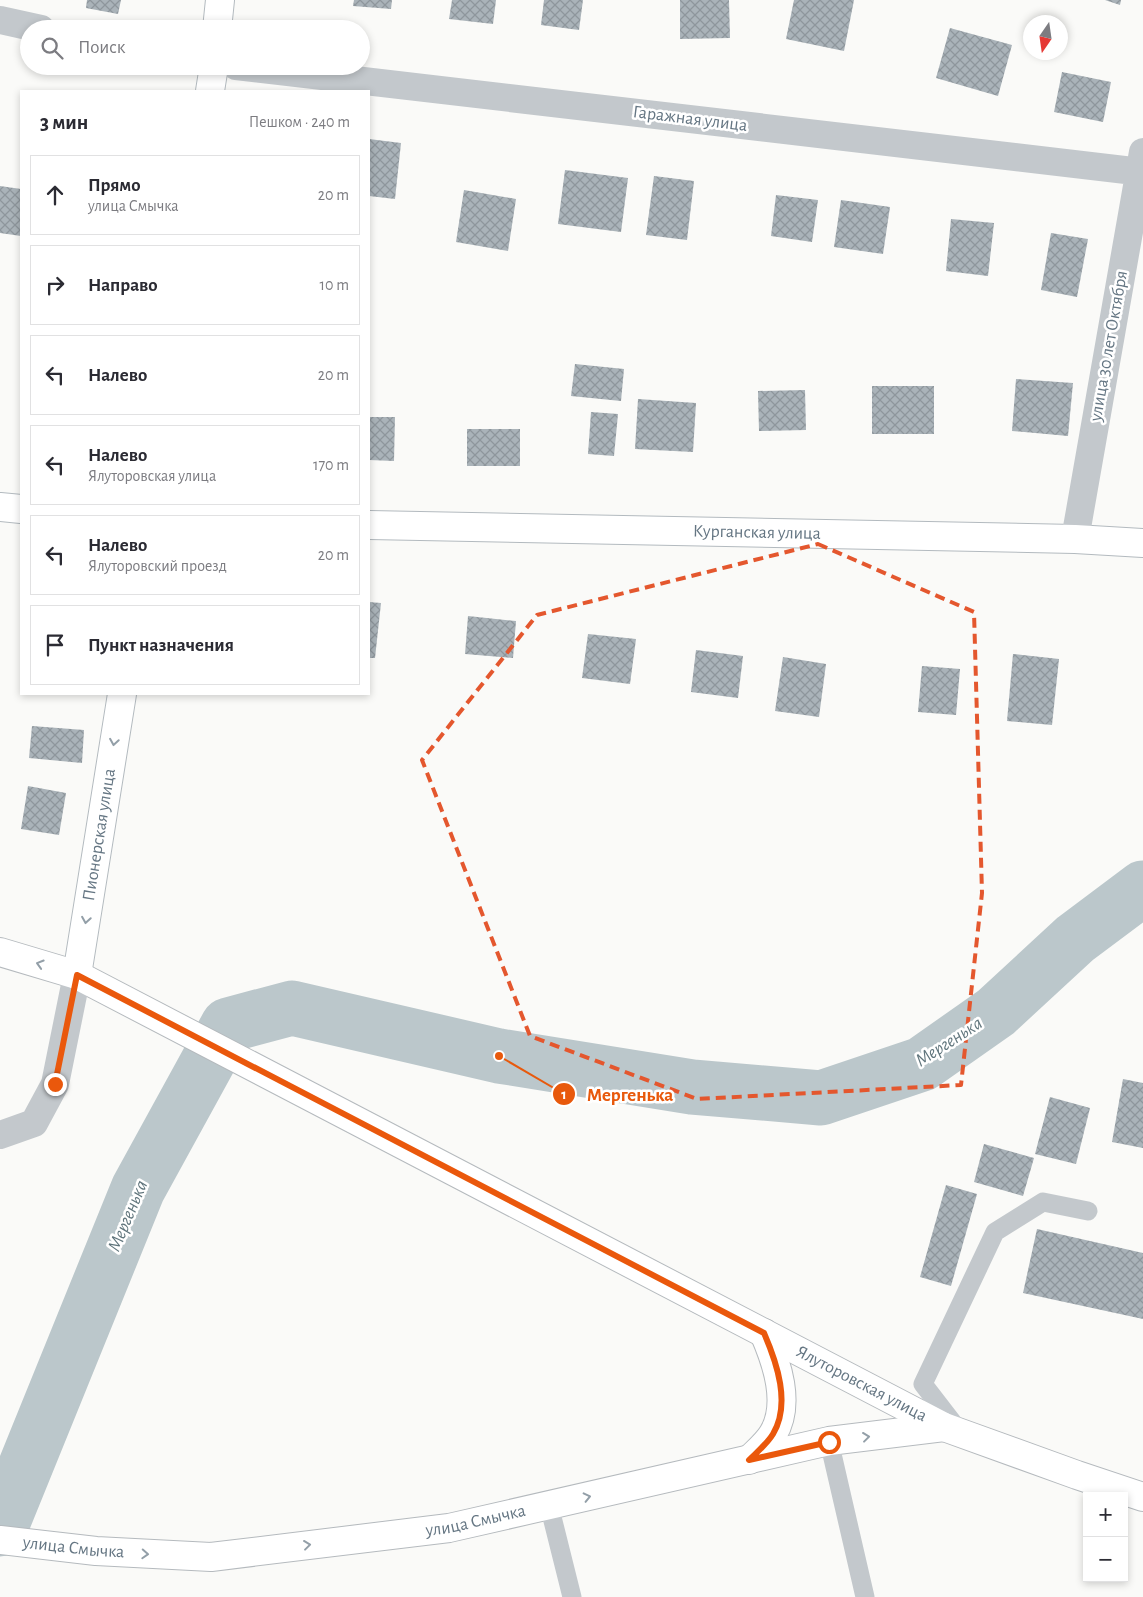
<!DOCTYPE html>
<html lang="ru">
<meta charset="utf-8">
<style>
:root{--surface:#fff;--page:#f2f2f3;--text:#2b2b33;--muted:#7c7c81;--line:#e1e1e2}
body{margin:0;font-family:"Alegreya Sans",sans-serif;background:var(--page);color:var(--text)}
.controls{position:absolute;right:15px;bottom:15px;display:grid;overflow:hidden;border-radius:0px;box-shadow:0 2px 8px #0003}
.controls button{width:45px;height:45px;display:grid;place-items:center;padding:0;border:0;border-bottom:1px solid var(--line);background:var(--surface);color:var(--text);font:25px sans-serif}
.compass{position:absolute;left:1023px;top:15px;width:45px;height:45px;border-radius:50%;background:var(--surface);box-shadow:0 2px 8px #0003;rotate:193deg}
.stop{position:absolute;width:15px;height:15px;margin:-11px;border:4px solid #ea580c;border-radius:50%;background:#fff}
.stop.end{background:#ea580c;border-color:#fff;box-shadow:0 1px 5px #0008}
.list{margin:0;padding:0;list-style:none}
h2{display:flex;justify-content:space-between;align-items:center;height:65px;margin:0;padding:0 20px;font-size:21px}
h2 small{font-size:16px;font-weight:400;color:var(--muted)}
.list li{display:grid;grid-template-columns:32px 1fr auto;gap:15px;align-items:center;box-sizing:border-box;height:80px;margin:0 10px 10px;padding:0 10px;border:1px solid var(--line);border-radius:0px}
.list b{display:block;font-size:19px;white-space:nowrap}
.list p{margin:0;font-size:16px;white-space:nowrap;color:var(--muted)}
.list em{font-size:16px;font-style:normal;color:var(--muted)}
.icon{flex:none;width:28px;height:28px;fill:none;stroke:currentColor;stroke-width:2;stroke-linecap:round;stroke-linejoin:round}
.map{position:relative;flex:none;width:1143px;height:1597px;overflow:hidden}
.search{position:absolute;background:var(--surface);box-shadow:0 2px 8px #0003;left:20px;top:20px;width:350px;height:55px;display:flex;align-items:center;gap:12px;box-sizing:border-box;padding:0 18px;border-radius:28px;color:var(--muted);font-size:19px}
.panel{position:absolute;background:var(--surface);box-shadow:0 2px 8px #0003;left:20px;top:90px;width:350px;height:605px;border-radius:0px}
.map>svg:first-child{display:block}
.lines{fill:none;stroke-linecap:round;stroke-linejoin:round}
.river{stroke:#bbc7cb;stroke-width:55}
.building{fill:url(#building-cross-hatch)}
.secondary-casing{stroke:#b3babf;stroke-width:30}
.primary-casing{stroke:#b5babe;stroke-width:30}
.lane{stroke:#c3c8cc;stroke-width:19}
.street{stroke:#c3c8cc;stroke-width:28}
.secondary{stroke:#fff;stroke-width:28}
.primary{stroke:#fff;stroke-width:28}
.oneway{stroke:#939fa8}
.route{stroke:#ea580c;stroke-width:6}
.marked{fill:none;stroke:#e4572e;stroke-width:4;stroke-dasharray:10 6;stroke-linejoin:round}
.labels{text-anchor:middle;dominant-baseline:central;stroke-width:5;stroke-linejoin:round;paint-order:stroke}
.street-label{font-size:18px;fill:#657683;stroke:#fff}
.water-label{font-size:19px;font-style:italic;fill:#60757c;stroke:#fff}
.leader{fill:none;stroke:#e8590c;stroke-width:2}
.callout-dot{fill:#e8590c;stroke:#fff;stroke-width:2}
.mark-label{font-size:15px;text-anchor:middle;font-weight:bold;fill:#fff}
.callout-label{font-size:19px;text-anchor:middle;font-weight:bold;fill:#e8590c;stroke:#fff;stroke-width:5;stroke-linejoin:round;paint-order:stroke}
</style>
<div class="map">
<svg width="1143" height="1597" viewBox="0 0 1143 1597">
<defs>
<pattern id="building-cross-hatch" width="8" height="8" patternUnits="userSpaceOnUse" patternTransform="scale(1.25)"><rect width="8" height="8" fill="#aab3b9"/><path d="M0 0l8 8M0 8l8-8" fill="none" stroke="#8e969c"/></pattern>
</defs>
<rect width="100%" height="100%" fill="#fafaf8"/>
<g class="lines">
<path class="river" d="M0,1529L138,1189L228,1025L292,1008L499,1056L692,1087L821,1098L922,1064L996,1012L1075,939L1143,888"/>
</g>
<path class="building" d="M87,0H121L118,14L86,8Z
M354,0H392L391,9L353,6Z
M452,0H496L493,24L449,19Z
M544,0H583L579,30L541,25Z
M680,0H729L730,38L680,39Z
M794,0H854L844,51L786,39Z
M1105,0H1121L1120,5Z
M950,28L1012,45L998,96L936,78Z
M1062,72L1111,82L1103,122L1054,112Z
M369,139L401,143L395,199L369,196Z
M565,170L628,178L621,232L558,224Z
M654,176L694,181L687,240L646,235Z
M0,186L21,189V236L0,233Z
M464,190L516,199L508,251L456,242Z
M776,195L818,200L812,242L771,236Z
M841,200L890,207L883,254L834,247Z
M951,219L994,223L988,276L946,271Z
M1051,233L1088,239L1077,297L1041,290Z
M575,364L624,369L621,401L571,396Z
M1016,379L1073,383L1068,436L1012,431Z
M872,386H934V434H872Z
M805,390L806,430L759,431L758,391Z
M638,399L696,403L693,452L635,449Z
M591,412L618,414L614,456L588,454Z
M369,417H395L394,461L369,460Z
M467,429H520V466H467Z
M369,602L381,603L375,658H369Z
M468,616L516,621L513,658L465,654Z
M588,634L636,639L630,684L582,678Z
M696,650L743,656L738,698L691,692Z
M1013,654L1059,659L1052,725L1007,721Z
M783,657L826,664L819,717L775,711Z
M922,666L960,669L956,715L918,712Z
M32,726L84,730L82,763L29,758Z
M28,786L66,793L59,835L21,829Z
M1123,1079L1143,1083V1148L1112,1142Z
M1050,1097L1090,1108L1076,1164L1035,1154Z
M984,1144L1034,1158L1023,1196L974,1182Z
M946,1185L977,1194L951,1286L920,1277Z
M1037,1229L1143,1253V1319L1023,1293Z"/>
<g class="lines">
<g class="secondary-casing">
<g id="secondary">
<path d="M217,29L220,0"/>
<path d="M210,91L214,66"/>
<path d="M0,507L21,509"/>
<path id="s1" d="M369,525L1075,539L1143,543"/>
<path id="s2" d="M77,975L122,694"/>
</g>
</g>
<g class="primary-casing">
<g id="primary">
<path id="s3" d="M0,952L77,975L944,1427L1077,1475L1143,1497"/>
<path d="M749,1460C757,1452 767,1444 773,1434C791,1404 777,1363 764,1333"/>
<path id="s4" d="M0,1540L96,1551L211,1557L449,1528L829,1441L944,1427"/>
</g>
</g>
<path class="lane" d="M960,1432L923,1384L995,1232L1043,1202L1088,1211
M829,1441L865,1597
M549,1505L572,1597"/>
<path class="street" d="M0,20L41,29
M236,66L1143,172
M1075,539L1143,152
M0,1135L34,1123L55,1084L77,975"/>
<use href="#secondary" class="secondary"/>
<use href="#primary" class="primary"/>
</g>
<defs><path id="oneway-chevron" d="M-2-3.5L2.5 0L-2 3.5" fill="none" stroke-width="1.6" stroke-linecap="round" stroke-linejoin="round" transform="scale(1.25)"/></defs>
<g class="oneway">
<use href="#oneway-chevron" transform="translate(114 742) rotate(99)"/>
<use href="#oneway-chevron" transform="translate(86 920) rotate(99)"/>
<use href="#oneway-chevron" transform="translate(40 964) rotate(-163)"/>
<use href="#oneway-chevron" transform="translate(866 1437) rotate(-7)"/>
<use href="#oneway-chevron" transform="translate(587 1497) rotate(-13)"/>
<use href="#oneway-chevron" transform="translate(307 1545) rotate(-7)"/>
<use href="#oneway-chevron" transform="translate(145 1554) rotate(3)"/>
</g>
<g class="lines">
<path class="route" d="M55,1084L77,975L764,1333C777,1363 791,1404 773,1434C767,1444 757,1452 749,1460L829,1442"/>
</g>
<path class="marked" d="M818,544L974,612L982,893L961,1085L697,1099L530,1036L422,760L537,615Z"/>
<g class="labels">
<g class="street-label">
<text transform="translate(690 119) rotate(7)">Гаражная улица</text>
<text transform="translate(1109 346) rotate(-80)">улица 30 лет Октября</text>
<text stroke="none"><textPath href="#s1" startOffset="388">Курганская улица</textPath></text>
<text stroke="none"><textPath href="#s2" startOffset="142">Пионерская улица</textPath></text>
<text stroke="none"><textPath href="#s3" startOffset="965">Ялуторовская улица</textPath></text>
<text stroke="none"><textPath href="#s4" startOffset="479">улица Смычка</textPath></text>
<text stroke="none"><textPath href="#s4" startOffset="74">улица Смычка</textPath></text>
</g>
<g class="water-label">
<text transform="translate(949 1042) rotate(-33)">Мергенька</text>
<text transform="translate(128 1216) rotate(-67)">Мергенька</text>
</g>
</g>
<path class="leader" d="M499 1056L564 1094"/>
<g class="callout-dot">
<circle cx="499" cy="1056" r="5"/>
<circle cx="564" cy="1094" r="12"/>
</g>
<g class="mark-label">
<text x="564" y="1099">1</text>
</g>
<g class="callout-label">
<text x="630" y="1101">Мергенька</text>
</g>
</svg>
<div class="controls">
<button>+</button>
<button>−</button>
</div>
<svg class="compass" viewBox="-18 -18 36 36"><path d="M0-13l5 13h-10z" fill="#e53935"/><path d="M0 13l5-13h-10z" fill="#7c7c81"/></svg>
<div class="stop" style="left:829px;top:1442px"></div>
<div class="stop end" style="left:55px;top:1084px"></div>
<div class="search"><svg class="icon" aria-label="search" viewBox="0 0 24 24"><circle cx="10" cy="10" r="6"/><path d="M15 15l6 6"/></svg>Поиск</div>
<section class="panel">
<h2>3 мин<small>Пешком · 240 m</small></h2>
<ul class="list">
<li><svg class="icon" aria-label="ahead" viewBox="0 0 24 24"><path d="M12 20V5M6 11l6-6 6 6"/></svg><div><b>Прямо</b><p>улица Смычка</p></div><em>20 m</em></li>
<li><svg class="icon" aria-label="right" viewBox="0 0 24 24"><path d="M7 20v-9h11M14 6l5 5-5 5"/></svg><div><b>Направо</b></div><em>10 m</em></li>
<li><svg class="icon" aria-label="left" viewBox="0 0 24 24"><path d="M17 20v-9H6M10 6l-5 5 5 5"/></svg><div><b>Налево</b></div><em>20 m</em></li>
<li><svg class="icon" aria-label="left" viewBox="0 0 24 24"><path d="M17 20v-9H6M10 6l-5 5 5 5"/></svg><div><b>Налево</b><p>Ялуторовская улица</p></div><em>170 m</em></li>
<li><svg class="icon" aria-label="left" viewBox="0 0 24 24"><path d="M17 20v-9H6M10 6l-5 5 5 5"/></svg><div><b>Налево</b><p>Ялуторовский проезд</p></div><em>20 m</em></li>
<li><svg class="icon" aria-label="arrive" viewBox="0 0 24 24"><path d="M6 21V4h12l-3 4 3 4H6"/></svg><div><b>Пункт назначения</b></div></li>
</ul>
</section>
</div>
